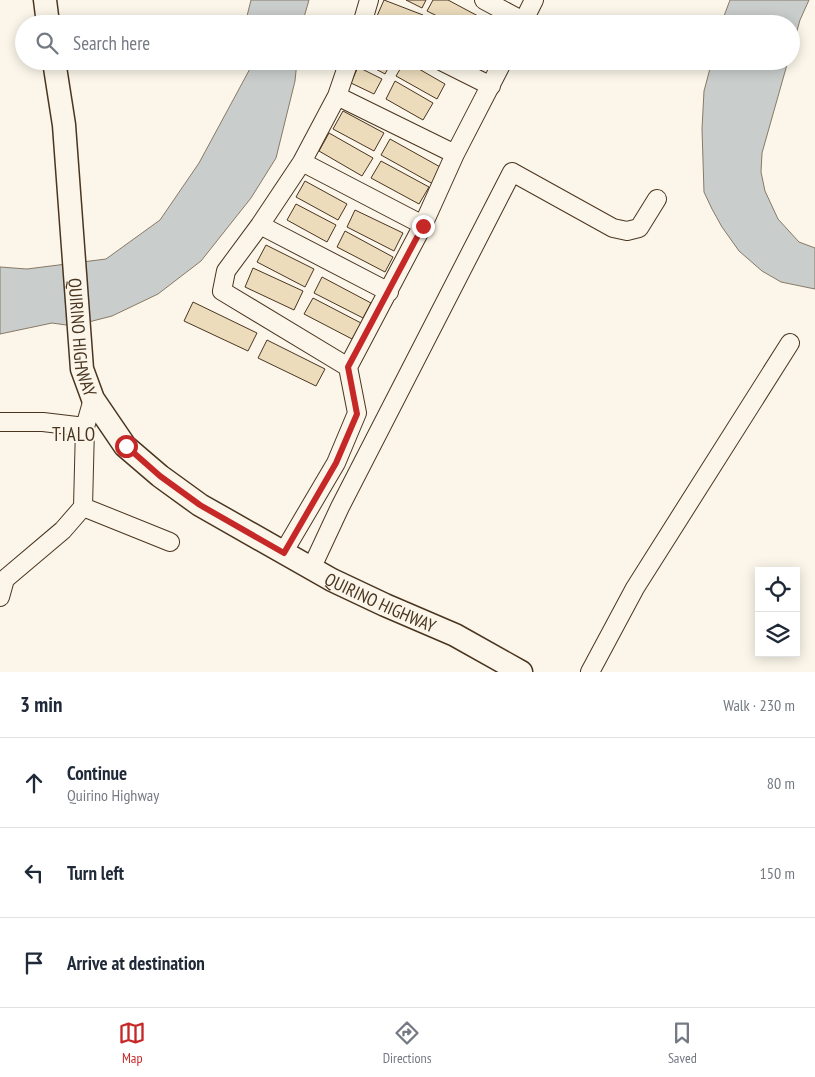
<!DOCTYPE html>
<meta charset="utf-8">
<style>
:root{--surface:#fff;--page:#f6f6f7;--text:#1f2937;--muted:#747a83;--line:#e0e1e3;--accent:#c62828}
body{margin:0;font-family:"PT Sans Narrow",sans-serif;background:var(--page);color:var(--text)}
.controls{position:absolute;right:15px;bottom:15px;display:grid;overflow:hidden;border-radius:0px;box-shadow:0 2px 12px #0003}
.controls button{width:45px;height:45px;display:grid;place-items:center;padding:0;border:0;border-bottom:1px solid var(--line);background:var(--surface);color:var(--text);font:25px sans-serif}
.stop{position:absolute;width:15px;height:15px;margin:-11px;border:4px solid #c62828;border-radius:50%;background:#fff}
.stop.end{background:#c62828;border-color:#fff;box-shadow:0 1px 5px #0008}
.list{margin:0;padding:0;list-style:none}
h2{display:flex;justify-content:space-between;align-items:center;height:65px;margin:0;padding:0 20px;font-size:21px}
h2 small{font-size:16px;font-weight:400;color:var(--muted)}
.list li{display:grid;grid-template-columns:32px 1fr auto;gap:15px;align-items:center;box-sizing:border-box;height:90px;padding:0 20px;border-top:1px solid var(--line)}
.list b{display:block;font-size:19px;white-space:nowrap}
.list p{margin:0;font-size:16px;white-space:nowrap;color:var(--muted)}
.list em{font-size:16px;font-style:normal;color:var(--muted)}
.icon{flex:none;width:28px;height:28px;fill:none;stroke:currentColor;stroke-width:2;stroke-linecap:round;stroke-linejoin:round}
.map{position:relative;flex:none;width:815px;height:672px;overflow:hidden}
.search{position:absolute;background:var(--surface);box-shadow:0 2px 12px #0003;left:15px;right:15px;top:15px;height:55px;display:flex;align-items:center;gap:12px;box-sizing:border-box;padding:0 18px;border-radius:28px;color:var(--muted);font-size:19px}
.sheet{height:335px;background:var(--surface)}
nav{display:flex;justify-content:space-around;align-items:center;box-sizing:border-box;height:70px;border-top:1px solid var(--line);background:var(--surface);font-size:14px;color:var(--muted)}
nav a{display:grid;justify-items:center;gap:2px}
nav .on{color:var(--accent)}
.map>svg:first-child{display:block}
.water{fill:#c9cecd;stroke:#887966}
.building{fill:#ecdcbc;stroke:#4a3520}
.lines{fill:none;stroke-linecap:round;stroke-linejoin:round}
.minor-casing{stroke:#4a3520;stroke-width:20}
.major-casing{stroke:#4a3520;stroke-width:25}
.minor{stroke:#fbf6e9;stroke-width:18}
.major{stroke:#fbf6e9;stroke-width:22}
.route{stroke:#c62828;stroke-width:6}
.labels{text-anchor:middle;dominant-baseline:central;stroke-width:4;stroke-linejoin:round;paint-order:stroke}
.street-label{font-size:18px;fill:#4a3520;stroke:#fbf6e9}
.neighbourhood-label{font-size:19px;letter-spacing:1px;fill:#4a3520;stroke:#fbf6e9}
</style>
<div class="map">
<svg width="815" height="672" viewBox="0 0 815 672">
<rect width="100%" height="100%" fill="#fbf6e9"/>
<path class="water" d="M251,0H309L302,24H245Z
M730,0H809L800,20L791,52V24H721Z
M250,61H297L295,81L276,158L251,198L201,261L158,294L112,316L73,326L52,323L0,334V267L27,269L106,259L160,220L199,163L252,65Z
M712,61H788L762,153L761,172L765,191L778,219L799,242L815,248V289L781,282L762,271L739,251L722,227L712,209L704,192L702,129L704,91Z"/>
<path class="building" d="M384,0L423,15L419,24H397L377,16Z
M406,0H426L422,8Z
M433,0H448L478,16L474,24H453L427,11Z
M427,17L441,24H423Z
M361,61H392L385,74Z
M405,61L445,84L437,99L396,76Z
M358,67L382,79L374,94L351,83Z
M395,81L433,103L423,120L386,99Z
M343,111L384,133L374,151L333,129Z
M329,133L373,158L362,176L319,151Z
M390,139L442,168L433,184L381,155Z
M381,161L429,187L419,204L371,178Z
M305,181L347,204L338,220L296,197Z
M296,204L336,225L327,242L287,220Z
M355,210L403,233L394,251L347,227Z
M345,231L393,257L385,272L337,247Z
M266,245L314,269L305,287L257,262Z
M253,268L303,291L294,310L245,287Z
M322,277L371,303L363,318L314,293Z
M313,298L361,323L352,339L304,314Z
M193,302L257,333L248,351L184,321Z
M267,340L325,369L316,386L258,358Z"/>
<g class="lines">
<g class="minor-casing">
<path id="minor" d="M484,0L523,21
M362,24L369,0
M522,24L534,0
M441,61L491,86
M337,96L455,154
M302,162L423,225
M260,225L389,292
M348,367L222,291L226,271L260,225L302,162L337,96L349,61
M0,422H43L85,427
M83,507L170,542
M283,553L336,463L357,413L348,367L423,225L455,154L503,61
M312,567L340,507L512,172L613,228L627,231L639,228L657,199
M0,597L5,579L63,530L83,507L85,427L93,399
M590,672L635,588L790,343"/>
</g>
<g class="major-casing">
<g id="major">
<path d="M45,0L48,24"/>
<path id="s1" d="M54,61L64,125L82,369L93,399L125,446L160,476L200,505L332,580L385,605L455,635L521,672"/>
</g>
</g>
<use href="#minor" class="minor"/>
<use href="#major" class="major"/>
</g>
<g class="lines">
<path class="route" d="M126,446L160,476L200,505L284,553L336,463L357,414L348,367L423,226"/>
</g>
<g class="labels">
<g class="street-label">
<text stroke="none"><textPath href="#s1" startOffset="278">QUIRINO HIGHWAY</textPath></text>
<text stroke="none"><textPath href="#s1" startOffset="699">QUIRINO HIGHWAY</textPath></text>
</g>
<g class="neighbourhood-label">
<text x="74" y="434">TIALO</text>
</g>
</g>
</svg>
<div class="controls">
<button><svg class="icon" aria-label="locate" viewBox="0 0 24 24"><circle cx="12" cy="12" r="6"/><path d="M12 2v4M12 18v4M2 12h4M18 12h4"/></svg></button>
<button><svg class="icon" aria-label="layers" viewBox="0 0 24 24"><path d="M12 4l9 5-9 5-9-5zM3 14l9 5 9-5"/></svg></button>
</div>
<div class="stop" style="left:126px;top:446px"></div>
<div class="stop end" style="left:423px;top:226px"></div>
<div class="search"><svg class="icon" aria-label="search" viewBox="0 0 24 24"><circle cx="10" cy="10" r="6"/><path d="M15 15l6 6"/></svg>Search here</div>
</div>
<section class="sheet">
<h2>3 min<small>Walk · 230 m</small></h2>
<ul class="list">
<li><svg class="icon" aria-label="ahead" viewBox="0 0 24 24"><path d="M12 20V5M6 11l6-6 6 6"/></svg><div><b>Continue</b><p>Quirino Highway</p></div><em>80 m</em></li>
<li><svg class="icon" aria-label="left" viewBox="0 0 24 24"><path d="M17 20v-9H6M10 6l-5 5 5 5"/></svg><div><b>Turn left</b></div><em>150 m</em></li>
<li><svg class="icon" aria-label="arrive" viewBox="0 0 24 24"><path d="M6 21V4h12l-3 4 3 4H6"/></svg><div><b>Arrive at destination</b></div></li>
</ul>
</section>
<nav>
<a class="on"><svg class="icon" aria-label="map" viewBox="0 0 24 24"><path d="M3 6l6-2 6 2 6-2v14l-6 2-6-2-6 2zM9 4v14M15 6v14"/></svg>Map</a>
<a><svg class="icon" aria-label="directions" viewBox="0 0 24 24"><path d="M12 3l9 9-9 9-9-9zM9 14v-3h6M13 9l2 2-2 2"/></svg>Directions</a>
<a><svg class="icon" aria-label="saved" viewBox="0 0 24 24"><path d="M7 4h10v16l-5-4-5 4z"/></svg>Saved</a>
</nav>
